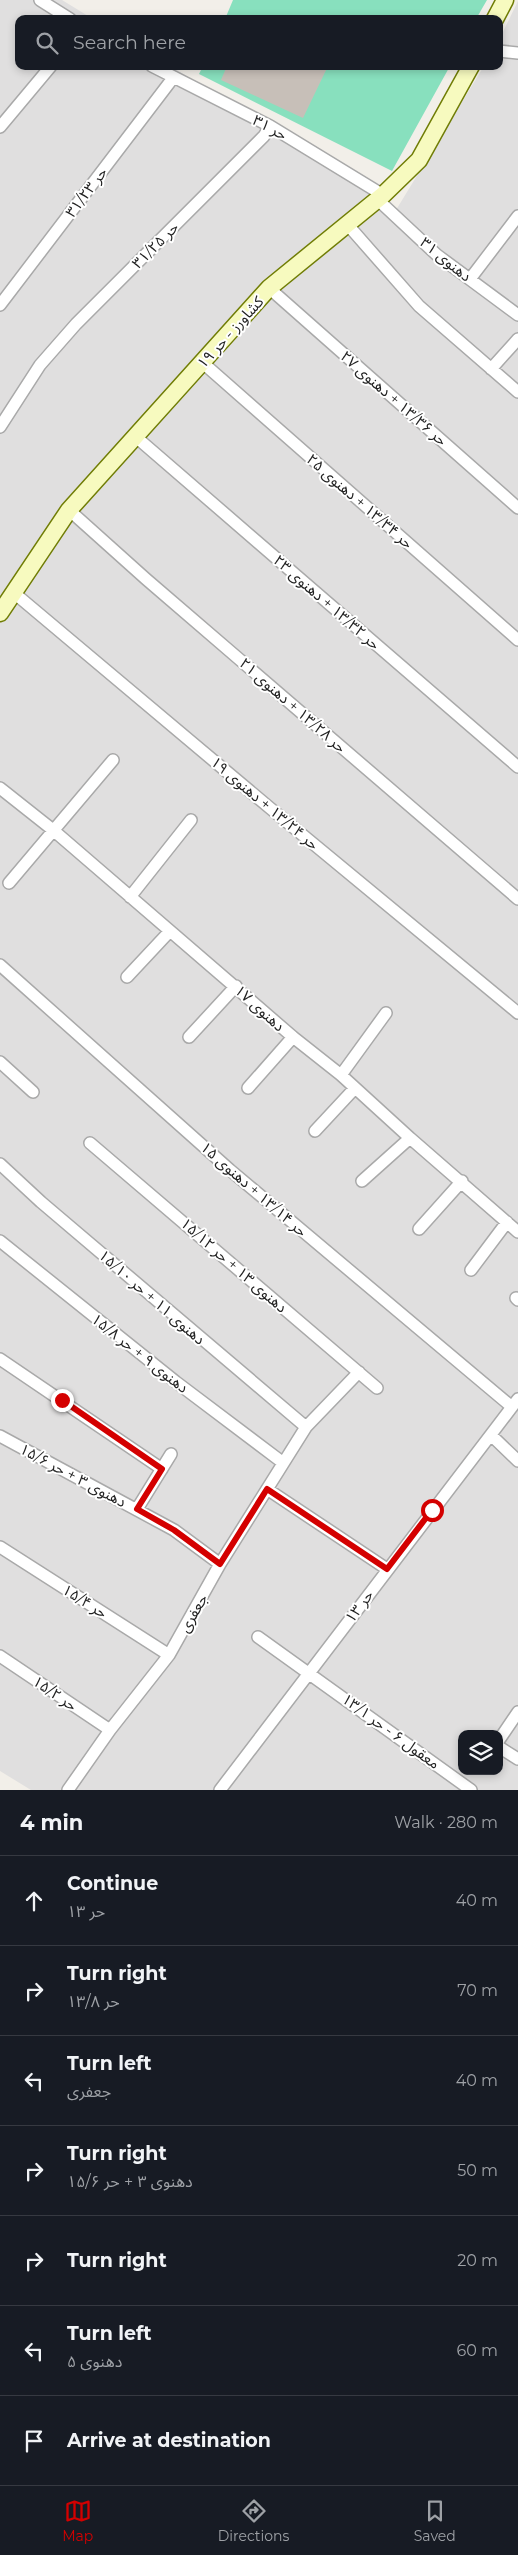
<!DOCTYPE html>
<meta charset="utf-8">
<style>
:root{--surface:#171b24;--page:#20242c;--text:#f1f3f6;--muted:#9ea1a6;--line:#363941;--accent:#d40000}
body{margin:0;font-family:Montserrat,"Noto Sans Arabic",sans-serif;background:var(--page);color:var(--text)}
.controls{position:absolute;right:15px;bottom:15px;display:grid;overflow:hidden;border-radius:10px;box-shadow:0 2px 8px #0003}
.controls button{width:45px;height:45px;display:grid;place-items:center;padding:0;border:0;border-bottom:1px solid var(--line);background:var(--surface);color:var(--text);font:25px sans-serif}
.stop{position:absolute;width:15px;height:15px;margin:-11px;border:4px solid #d40000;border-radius:50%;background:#fff}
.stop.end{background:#d40000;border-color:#fff;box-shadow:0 1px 5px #0008}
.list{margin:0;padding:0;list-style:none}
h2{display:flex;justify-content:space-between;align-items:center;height:65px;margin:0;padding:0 20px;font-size:21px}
h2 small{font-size:16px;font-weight:400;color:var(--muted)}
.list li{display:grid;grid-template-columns:32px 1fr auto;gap:15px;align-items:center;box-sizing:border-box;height:90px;padding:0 20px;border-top:1px solid var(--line)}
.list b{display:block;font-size:19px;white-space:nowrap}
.list p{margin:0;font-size:16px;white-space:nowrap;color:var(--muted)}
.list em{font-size:16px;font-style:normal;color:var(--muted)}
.icon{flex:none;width:28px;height:28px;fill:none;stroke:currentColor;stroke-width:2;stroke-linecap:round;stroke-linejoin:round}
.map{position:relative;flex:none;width:518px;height:1790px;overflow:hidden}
.search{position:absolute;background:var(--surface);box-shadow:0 2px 8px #0003;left:15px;right:15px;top:15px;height:55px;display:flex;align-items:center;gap:12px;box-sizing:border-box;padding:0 18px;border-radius:10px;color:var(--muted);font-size:19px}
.sheet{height:695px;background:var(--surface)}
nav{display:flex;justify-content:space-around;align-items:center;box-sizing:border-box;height:70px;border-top:1px solid var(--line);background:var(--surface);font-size:14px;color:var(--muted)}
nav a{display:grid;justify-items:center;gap:2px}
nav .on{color:var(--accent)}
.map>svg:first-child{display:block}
.residential{fill:#e0dfdf;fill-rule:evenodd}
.pitch{fill:#88e0be}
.building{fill:#c7bfb8}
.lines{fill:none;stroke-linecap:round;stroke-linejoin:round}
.street-casing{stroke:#a9a9a9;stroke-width:14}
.secondary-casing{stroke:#707d05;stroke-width:19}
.street{stroke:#fff;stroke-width:11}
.secondary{stroke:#f7fabf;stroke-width:16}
.route{stroke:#d40000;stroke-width:6}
.labels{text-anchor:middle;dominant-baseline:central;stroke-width:4;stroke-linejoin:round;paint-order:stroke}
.street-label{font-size:15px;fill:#222;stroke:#fff}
</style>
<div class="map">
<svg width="518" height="1790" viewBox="0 0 518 1790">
<rect width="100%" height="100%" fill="#f2efe9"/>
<path class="residential" d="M0,0H62L93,19H19V66H171L396,210L484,66H499V40L518,1V1790H31L0,1771ZM462,1734H499V1771H462Z"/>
<path class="pitch" d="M233,0H487L476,19H225Z
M203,66H450L392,171L199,74Z"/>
<path class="building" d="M227,66H328L303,118L221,80Z"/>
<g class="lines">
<g class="street-casing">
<path id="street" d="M40,0L70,19
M499,51L518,53
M152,66L270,126L383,195
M0,127L51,66
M377,199L437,255L518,315
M347,224L419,306L518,392
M470,279L518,216
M269,288L518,508
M0,305L173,78
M203,363L518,640
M491,369L518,339
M0,427L40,365L76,324L264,136L270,126
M136,437L518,767
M69,510L146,579L518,899
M13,592L270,808L518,1013
M0,788L53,830L293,1037L341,1075L410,1138L518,1232
M9,883L113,760
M130,897L191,820
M0,965L230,1170L512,1407
M127,977L170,931
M189,1037L236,986
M0,1062L33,1092
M341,1075L386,1013
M248,1088L293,1037
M315,1131L355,1088
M90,1143L377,1388
M0,1164L41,1202L306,1427
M362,1181L410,1138
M419,1229L462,1181
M0,1241L176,1382L282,1462
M471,1270L507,1222
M516,1298L518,1300
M0,1359L162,1469
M491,1435L518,1461
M0,1436L174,1530L220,1564
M267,1489L387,1569
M137,1509L171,1454
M0,1547L169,1655
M258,1637L471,1790
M0,1656L110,1730
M499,1740L518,1712
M499,1747L518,1759
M68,1790L110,1730L169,1655L220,1564L306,1427L359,1372
M220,1790L518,1399"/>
</g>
<g class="secondary-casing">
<path id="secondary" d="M495,19L505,0
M0,613L69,510L269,288L383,195L419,160L471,66"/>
</g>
<use href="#street" class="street"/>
<use href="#secondary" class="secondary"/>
</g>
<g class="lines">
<path class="route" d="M62,1400L162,1469L137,1509L174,1530L220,1564L267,1489L387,1569L432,1510"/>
</g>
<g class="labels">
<g class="street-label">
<text transform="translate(270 127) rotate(28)">حر ۳۱</text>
<text transform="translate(86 192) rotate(-53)">حر ۳۱/۲۳</text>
<text transform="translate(155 245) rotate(-45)">حر ۳۱/۲۵</text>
<text transform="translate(446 259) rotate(39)">دهنوی ۳۱</text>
<text transform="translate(230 332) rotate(-48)">کشاورز - حر ۱۹</text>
<text transform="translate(394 398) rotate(41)">حر ۱۳/۳۶ + دهنوی ۲۷</text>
<text transform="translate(360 501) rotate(41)">حر ۱۳/۳۴ + دهنوی ۲۵</text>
<text transform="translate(327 602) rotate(41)">حر ۱۳/۳۲ + دهنوی ۲۳</text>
<text transform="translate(293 705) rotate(41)">حر ۱۳/۲۸ + دهنوی ۲۱</text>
<text transform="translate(265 803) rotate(40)">حر ۱۳/۲۴ + دهنوی ۱۹</text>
<text transform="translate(260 1008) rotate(42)">دهنوی ۱۷</text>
<text transform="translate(254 1189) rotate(41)">حر ۱۳/۱۴ + دهنوی ۱۵</text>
<text transform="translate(234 1265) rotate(41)">دهنوی ۱۳ + حر ۱۵/۱۲</text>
<text transform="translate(152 1297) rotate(41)">دهنوی ۱۱ + حر ۱۵/۱۰</text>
<text transform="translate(140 1353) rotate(38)">دهنوی ۹ + حر ۱۵/۸</text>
<text transform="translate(73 1475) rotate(28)">دهنوی ۳ + حر ۱۵/۶</text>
<text transform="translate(85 1601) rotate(32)">حر ۱۵/۴</text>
<text transform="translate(359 1606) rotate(-53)">حر ۱۳</text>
<text transform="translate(193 1613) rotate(-60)">جعفری</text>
<text transform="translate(55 1693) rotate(34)">حر ۱۵/۲</text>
<text transform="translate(391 1731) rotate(36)">معقول ۶ - حر ۱۳/۱</text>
</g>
</g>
</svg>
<div class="controls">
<button><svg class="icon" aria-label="layers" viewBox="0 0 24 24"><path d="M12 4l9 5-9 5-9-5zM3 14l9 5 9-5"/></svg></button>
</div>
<div class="stop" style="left:432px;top:1510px"></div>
<div class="stop end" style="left:62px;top:1400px"></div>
<div class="search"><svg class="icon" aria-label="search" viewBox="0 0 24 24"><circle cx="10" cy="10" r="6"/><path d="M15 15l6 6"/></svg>Search here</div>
</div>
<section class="sheet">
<h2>4 min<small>Walk · 280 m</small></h2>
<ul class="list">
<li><svg class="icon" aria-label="ahead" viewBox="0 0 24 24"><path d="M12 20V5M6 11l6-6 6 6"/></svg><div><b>Continue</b><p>حر ۱۳</p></div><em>40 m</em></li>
<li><svg class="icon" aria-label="right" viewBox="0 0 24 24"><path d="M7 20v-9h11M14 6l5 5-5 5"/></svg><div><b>Turn right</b><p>حر ۱۳/۸</p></div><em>70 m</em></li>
<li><svg class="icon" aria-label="left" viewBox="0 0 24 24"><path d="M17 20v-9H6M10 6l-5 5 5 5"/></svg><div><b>Turn left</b><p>جعفری</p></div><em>40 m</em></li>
<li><svg class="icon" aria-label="right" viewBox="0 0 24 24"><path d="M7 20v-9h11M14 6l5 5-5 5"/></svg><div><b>Turn right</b><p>دهنوی ۳ + حر ۱۵/۶</p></div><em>50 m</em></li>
<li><svg class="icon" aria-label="right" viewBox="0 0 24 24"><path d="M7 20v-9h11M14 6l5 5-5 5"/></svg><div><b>Turn right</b></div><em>20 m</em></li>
<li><svg class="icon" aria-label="left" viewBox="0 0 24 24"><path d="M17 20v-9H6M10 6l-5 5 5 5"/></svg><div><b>Turn left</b><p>دهنوی ۵</p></div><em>60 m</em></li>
<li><svg class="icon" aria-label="arrive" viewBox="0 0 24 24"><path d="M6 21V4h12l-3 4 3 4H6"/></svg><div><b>Arrive at destination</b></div></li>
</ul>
</section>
<nav>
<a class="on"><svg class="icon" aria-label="map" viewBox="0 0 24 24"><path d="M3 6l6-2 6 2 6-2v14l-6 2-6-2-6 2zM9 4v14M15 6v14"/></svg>Map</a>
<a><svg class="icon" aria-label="directions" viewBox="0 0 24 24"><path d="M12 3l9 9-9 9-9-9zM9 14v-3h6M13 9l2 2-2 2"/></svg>Directions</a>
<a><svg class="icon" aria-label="saved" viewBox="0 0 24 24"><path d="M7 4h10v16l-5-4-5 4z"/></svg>Saved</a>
</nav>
